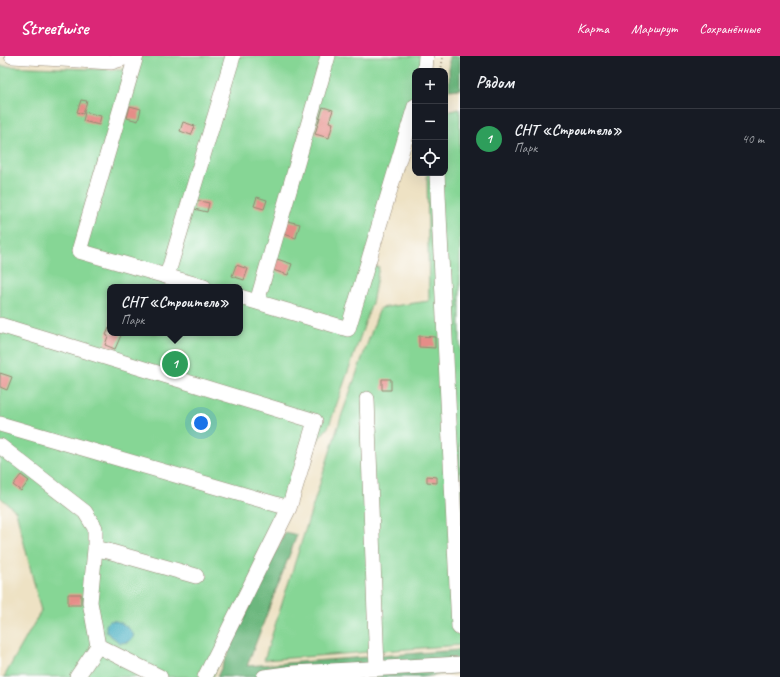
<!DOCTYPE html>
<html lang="ru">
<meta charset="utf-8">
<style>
:root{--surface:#171b24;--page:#242831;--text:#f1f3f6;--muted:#9ea1a6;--line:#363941;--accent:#db2777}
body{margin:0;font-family:Caveat,sans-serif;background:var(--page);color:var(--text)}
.controls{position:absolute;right:12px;top:12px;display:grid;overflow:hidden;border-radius:8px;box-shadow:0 4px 16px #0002}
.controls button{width:36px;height:36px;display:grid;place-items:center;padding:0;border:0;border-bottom:1px solid var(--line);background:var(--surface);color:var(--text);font:20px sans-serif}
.you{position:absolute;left:201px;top:367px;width:14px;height:14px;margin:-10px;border:3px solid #fff;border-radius:50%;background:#1a73e8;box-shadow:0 0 0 6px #1a73e833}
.badge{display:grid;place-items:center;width:26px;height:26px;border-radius:50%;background:var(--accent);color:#fff;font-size:13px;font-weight:700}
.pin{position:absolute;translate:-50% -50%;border:2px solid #fff;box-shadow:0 1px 4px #0006}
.popup{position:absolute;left:107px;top:228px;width:136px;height:52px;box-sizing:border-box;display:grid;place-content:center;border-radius:8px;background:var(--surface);filter:drop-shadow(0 1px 3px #0005);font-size:13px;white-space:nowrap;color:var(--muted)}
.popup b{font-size:15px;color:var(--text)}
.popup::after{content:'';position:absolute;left:50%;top:100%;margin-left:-8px;border:8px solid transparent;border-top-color:var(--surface)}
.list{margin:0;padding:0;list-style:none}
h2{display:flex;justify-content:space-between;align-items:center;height:52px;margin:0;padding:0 16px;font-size:17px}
h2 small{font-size:13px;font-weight:400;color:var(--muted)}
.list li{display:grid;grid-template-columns:26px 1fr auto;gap:12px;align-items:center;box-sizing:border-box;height:60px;padding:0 16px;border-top:1px solid var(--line)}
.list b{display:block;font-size:15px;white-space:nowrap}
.list p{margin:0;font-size:13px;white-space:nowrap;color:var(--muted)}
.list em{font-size:13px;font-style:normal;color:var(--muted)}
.icon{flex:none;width:22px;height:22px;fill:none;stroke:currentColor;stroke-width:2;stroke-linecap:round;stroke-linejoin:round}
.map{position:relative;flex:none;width:460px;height:621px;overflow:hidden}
header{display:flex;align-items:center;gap:24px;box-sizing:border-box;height:56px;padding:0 20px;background:var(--accent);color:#fff}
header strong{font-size:19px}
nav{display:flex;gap:22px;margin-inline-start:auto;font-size:14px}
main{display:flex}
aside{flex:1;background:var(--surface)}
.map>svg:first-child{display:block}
.green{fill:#86d695;stroke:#60805a;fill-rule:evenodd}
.forest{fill:#6cb77e;stroke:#54704e}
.water{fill:#3eaabd;stroke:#3c6a6e}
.building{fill:#e58d88}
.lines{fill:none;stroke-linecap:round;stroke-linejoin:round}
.minor-casing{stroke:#948671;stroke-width:16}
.path{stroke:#948671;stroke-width:2;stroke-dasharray:1 3;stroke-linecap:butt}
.minor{stroke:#fff;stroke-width:15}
</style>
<header>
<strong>Streetwise</strong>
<nav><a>Карта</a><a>Маршрут</a><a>Сохранённые</a></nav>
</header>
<main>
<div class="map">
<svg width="460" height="621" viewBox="0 0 460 621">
<rect width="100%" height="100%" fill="#fff"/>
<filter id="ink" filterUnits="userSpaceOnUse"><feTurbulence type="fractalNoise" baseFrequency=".025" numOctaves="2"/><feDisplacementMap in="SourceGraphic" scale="8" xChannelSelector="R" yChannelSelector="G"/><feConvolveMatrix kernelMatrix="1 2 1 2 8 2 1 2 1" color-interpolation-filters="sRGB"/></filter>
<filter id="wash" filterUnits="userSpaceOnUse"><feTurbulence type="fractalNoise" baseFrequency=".012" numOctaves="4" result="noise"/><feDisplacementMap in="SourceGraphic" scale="16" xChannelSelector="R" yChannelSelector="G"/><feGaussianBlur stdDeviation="0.9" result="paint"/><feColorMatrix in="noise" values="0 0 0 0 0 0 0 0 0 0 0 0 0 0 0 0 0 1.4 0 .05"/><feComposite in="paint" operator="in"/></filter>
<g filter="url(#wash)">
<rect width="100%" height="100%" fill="#eee2c4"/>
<path class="green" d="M136,0H425L422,15H415V52L373,210L379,211L372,247L329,370L311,392L213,621H4L41,555L16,455L0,441V10L122,14ZM110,231H240V277H110Z
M460,53V589L264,604L341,361L380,252L429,245L427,117H445V56Z"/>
<path class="forest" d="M449,0H460V33L449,34Z
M285,476L297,479L247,610L459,594L460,603V616L422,621H217Z"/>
<path class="water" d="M109,565C111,565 113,564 116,565C123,567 132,573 134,580L129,586L120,587L106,576V569Z"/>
<g id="blocks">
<path class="building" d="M81,44L87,45L83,58L77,56Z
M130,50L141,53L138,65L127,62Z
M323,51L333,54L329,66L333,67L329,82L315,78Z
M85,56L101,60L99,69L83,65Z
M183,66L195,70L191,79L180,75Z
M257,141L267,144L264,153L254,150Z
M196,144L209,147L207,156L194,153Z
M287,165L300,168L296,182L284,178Z
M277,203L292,208L288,219L273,214Z
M236,209L248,213L244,224L232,220Z
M109,272L110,273V277H122L115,293L105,289L108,280L106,279Z
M419,280L435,281V292L419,291Z
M177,295L184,297L180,312L172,310Z
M0,317L12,321L7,334L0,331Z
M382,323H391V334H382Z
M21,419L29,425L21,435L13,429Z
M427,420L437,421V427L427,426Z
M68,538H81V549H68Z"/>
</g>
</g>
<g filter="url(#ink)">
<use href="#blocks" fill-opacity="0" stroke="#948671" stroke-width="1"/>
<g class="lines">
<g class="minor-casing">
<path id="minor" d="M12,0L111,6L130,0
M136,0L79,195L204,231
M425,15L426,0
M437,117L459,571L460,572
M167,220L233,0
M240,241L348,273L415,50
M257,246L328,0
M0,269L315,365L289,452L205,621
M367,343L377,612
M0,368L289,452
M0,390L85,456L95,472V493L90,546L98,590L77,621
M95,493L108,495L196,520
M98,590L160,621
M264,621L294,617L460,608"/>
</g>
<path class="path" d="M441,15L443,0"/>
<use href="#minor" class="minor"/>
</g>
</g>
</svg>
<div class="controls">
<button>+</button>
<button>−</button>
<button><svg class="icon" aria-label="locate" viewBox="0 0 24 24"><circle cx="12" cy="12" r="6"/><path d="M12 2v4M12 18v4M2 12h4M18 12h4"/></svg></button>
</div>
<div class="you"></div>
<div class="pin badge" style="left:175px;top:308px;background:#2e9e5b">1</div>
<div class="popup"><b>СНТ «Строитель»</b>Парк</div>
</div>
<aside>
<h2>Рядом<small></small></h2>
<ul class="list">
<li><span class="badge" style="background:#2e9e5b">1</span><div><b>СНТ «Строитель»</b><p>Парк</p></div><em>40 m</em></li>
</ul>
</aside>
</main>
